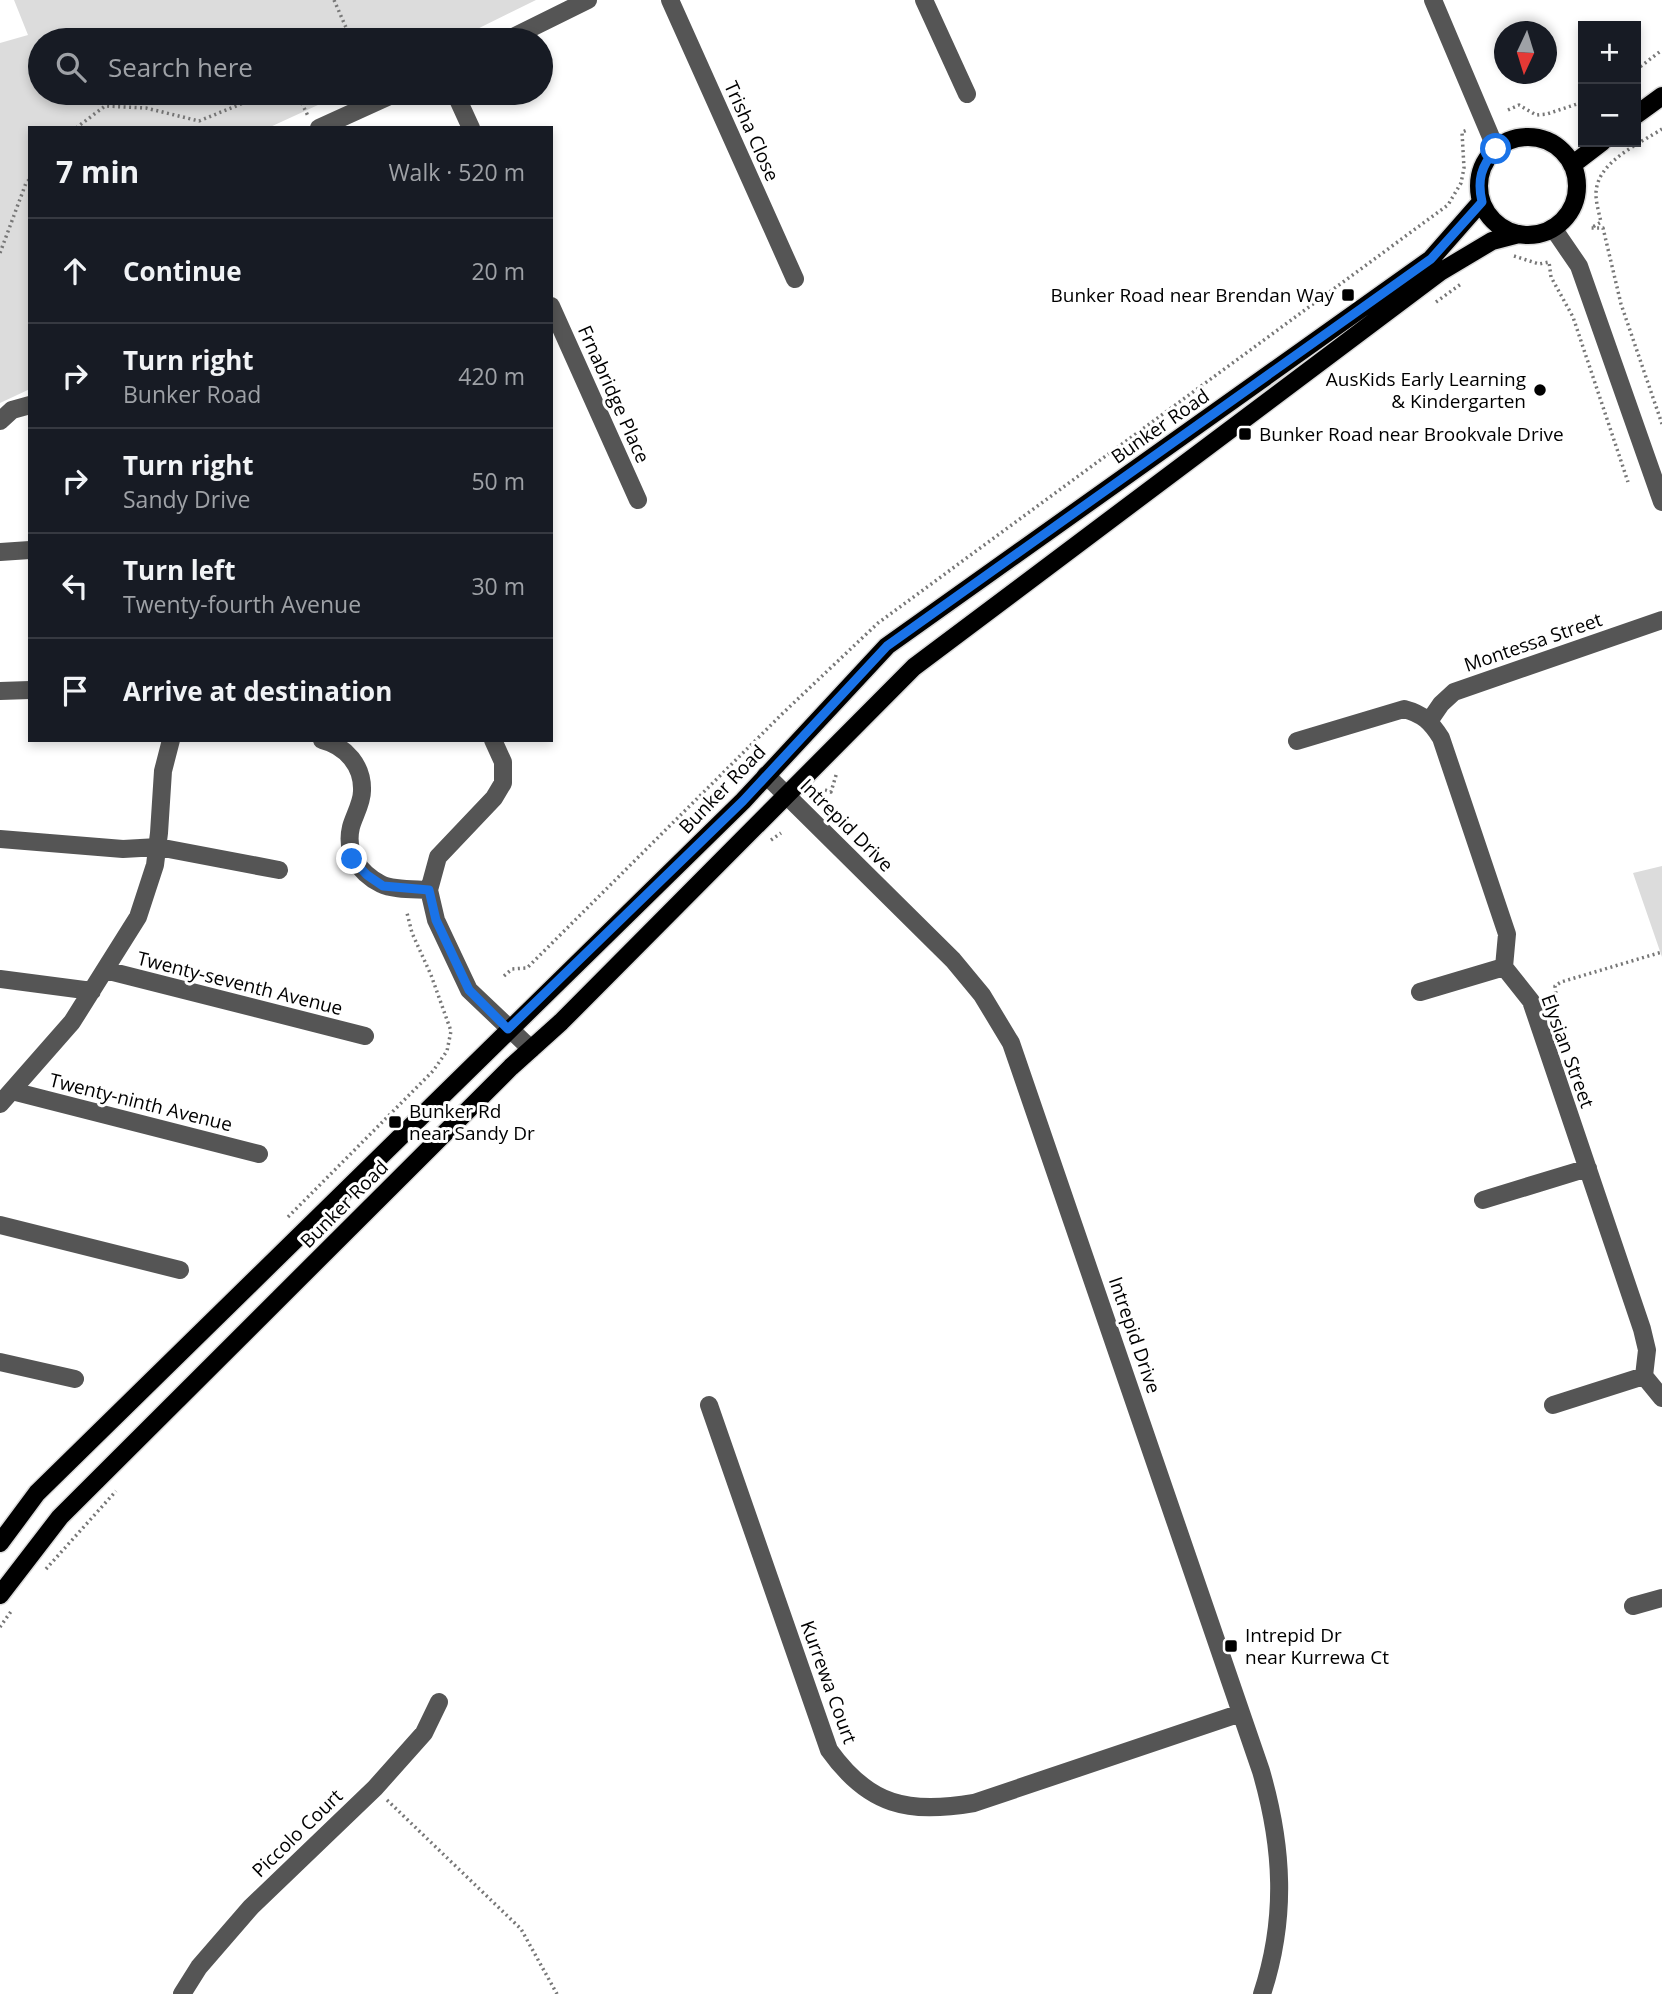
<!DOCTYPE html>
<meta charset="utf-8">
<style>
:root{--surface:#171b24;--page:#242831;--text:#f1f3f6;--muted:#9ea1a6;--line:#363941}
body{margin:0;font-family:"Open Sans",sans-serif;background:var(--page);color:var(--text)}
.controls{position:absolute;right:21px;top:21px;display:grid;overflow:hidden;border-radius:0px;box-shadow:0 4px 10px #0003}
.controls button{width:63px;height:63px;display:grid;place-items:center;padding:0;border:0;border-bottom:2px solid var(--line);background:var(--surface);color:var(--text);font:35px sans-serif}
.compass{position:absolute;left:1494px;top:21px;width:63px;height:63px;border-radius:50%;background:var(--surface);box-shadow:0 4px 10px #0003;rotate:184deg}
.stop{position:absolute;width:21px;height:21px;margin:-16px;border:5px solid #1a73e8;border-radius:50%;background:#fff}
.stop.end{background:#1a73e8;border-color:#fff;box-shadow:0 2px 7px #0008}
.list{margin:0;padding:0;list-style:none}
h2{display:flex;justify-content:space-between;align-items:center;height:91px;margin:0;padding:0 28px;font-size:30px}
h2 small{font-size:23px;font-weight:400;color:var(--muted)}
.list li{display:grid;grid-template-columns:46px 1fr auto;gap:21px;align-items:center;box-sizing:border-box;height:105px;padding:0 28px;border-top:2px solid var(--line)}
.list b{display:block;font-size:26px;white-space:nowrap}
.list p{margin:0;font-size:23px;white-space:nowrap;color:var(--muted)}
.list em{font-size:23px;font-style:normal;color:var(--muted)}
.icon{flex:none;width:38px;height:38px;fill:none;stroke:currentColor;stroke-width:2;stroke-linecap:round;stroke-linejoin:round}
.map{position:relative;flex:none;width:1662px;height:1994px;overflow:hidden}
.search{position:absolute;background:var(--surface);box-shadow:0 4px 10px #0003;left:28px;top:28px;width:525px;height:77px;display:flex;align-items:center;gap:18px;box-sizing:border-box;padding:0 24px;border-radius:38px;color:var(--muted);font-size:26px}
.panel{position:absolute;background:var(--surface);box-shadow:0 4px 10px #0003;left:28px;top:126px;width:525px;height:616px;border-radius:0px}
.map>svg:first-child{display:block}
.green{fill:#dcdcdc}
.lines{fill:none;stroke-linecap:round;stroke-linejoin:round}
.major-casing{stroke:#dbdbdb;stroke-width:21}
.path{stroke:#777;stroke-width:3.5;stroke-dasharray:2 3.5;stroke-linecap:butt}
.minor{stroke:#555;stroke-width:18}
.major{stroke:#000;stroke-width:18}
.route{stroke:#1a73e8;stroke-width:9}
.poi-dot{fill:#000;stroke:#fff;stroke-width:2.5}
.labels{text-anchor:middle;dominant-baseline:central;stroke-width:6;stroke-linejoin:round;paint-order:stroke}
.street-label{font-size:19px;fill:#000;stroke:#fff}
.poi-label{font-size:19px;fill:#000;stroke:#fff;text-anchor:start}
</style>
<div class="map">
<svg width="1662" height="1994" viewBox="0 0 1662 1994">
<rect width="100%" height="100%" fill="#fff"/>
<path class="green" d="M14,0H536L455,40H40V93H344L268,128H30V389L0,403V43L28,35Z
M1662,866V957L1633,873Z"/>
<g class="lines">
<g class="major-casing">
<path id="major" d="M1636,115L1662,96
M1479 186a49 49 0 1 1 98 0a49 49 0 1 1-98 0Z
M1572,165L1602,142
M0,1543L37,1493L743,801L887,646L1431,259L1481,202
M0,1595L60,1517L511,1067L561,1022L914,667L1440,272L1492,241L1519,234"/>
</g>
<path class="path" d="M334,0L348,32L345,40
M1636,70L1662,50
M297,93L308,116
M1508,110L1519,105L1536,115L1547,114L1583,102
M76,128L105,106L146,108L199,121L268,93
M1662,129C1639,144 1596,162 1596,194C1596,203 1599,213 1601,222L1591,228H1603L1621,304L1662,424
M0,253L26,183L30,179
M1514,256L1539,264L1549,262L1551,277L1573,317L1628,482
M1436,302L1461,284
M825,790L831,792L837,772
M771,840L781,833
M504,976L512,969L527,968L782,714L878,623L1448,205L1461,183L1464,168L1462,132L1467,130
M1547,997L1556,995L1555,986L1561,982L1662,952
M288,1217L433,1071L447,1051L451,1031L431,975L412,933L407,913
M46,1569L116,1491
M0,1627L12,1610
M387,1800L521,1929L557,1994"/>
<path class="minor" d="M670,0L795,279
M924,0L967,94
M1433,0L1496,149
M507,40L588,0
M455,93L471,128
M319,128L396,93
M1553,228L1579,266L1662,502
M551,306L638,500
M0,421L12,410L30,405
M0,552L30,550
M0,691L30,690
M1430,720L1441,704L1454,692L1662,620
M322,740C346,746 363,766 362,791C362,803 354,816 351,827C345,852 359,873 381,884C393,890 415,889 429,890
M493,740L503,762V783L494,798L438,857L429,890L436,920L469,990L531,1049
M1297,741L1404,709C1423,714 1431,722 1441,738L1507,934L1504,967L1531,1001L1642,1329L1647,1350L1644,1376L1662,1398
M766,775L953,960L982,995L1011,1043L1261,1771C1283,1847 1287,1918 1262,1994
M0,839L123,849L158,847L279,870
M105,970L365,1036
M0,979L92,991
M1420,992L1504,967
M12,1091L259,1154
M0,1104L72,1022L138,917L155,865L159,833L163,771L171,740
M1483,1200L1588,1168
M0,1225L180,1270
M0,1362L75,1379
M709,1405L829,1750C869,1806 908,1814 974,1803L1241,1713
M1553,1405L1644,1376
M1633,1606L1662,1598
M182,1994L199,1967L251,1907L375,1788L424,1733L439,1702"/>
<use href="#major" class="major"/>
</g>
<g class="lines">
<path class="route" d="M352,859L367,875L383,886L429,890L436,920L469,990L508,1029L743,801L887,646L1431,259L1482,202C1477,180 1481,166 1496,149"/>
</g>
<g class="poi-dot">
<rect x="1341" y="288" width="14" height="14" rx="3.5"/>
<circle cx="1540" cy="390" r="7"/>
<rect x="1238" y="427" width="14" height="14" rx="3.5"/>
<rect x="388" y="1115" width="14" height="14" rx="3.5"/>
<rect x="1224" y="1639" width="14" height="14" rx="3.5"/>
</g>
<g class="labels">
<g class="street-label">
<text transform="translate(752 131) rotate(66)">Trisha Close</text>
<text transform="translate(614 394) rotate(66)">Frnabridge Place</text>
<text transform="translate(1160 426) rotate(-35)">Bunker Road</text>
<text transform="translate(1533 642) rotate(-19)">Montessa Street</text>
<text transform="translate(722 789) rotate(-46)">Bunker Road</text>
<text transform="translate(847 825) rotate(45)">Intrepid Drive</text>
<text transform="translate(240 983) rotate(14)">Twenty-seventh Avenue</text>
<text transform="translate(1568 1051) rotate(70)">Elysian Street</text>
<text transform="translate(141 1102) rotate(14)">Twenty-ninth Avenue</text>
<text transform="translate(344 1204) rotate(-45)">Bunker Road</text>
<text transform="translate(1135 1335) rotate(71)">Intrepid Drive</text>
<text transform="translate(829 1682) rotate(70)">Kurrewa Court</text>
<text transform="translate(297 1833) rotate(-44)">Piccolo Court</text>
</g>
<g class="poi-label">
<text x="1334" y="295" text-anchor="end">Bunker Road near Brendan Way</text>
<text x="1526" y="379" text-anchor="end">AusKids Early Learning<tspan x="1526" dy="22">&amp; Kindergarten</tspan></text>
<text x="1259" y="434">Bunker Road near Brookvale Drive</text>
<text x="409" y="1111">Bunker Rd<tspan x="409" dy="22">near Sandy Dr</tspan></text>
<text x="1245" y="1635">Intrepid Dr<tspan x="1245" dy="22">near Kurrewa Ct</tspan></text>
</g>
</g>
</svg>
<div class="controls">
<button>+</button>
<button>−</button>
</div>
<svg class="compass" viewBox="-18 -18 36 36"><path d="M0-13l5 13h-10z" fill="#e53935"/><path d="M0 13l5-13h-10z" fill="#9ea1a6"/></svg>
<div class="stop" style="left:1496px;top:149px"></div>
<div class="stop end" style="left:352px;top:859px"></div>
<div class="search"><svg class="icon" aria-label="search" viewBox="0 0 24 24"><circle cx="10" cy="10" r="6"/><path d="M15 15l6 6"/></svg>Search here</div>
<section class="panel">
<h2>7 min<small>Walk · 520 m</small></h2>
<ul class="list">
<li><svg class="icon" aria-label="ahead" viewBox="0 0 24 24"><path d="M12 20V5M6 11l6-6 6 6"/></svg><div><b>Continue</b></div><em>20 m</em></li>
<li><svg class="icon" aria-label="right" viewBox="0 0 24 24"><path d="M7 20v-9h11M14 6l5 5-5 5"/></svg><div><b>Turn right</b><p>Bunker Road</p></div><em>420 m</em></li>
<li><svg class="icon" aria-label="right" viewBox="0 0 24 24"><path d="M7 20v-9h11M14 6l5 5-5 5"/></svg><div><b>Turn right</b><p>Sandy Drive</p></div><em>50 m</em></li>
<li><svg class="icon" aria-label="left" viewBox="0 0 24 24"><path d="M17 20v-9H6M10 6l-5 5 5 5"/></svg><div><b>Turn left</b><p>Twenty-fourth Avenue</p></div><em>30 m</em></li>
<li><svg class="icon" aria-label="arrive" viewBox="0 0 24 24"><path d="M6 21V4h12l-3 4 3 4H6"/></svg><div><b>Arrive at destination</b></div></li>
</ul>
</section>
</div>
